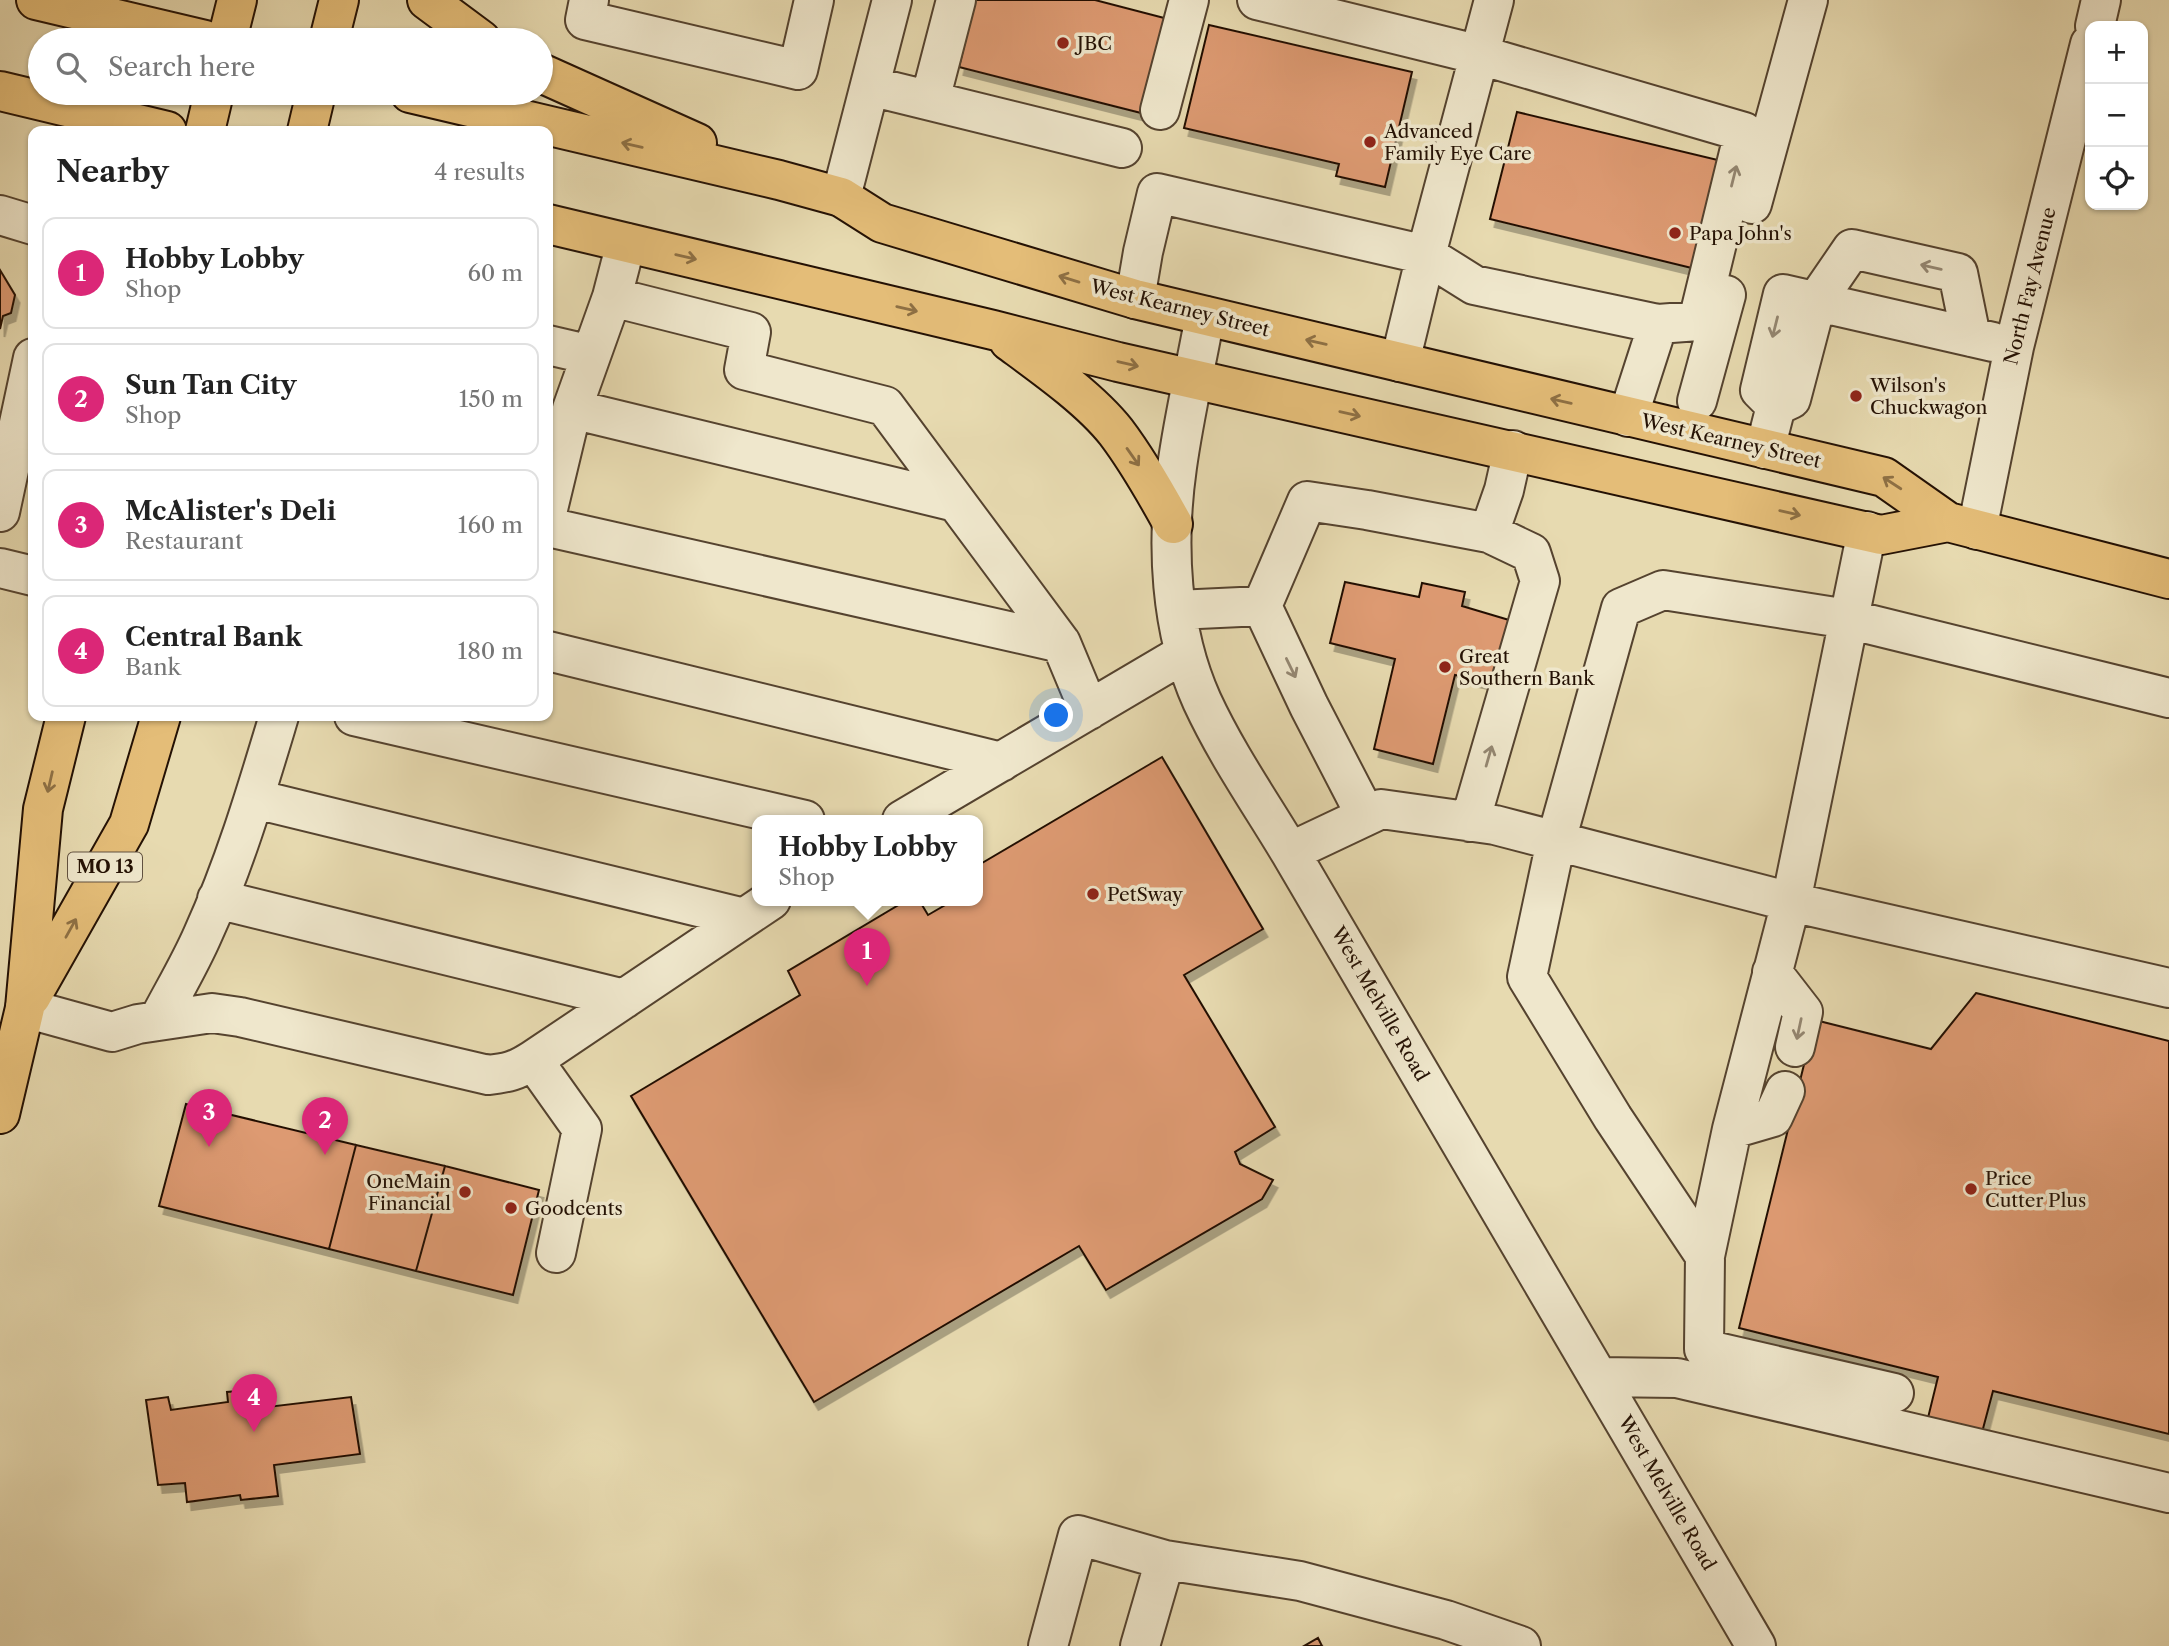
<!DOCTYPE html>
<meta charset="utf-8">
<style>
:root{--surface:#fff;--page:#f2f2f2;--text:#222;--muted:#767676;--line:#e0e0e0;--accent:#db2777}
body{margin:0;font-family:"Libre Caslon Text",serif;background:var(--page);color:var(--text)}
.controls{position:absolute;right:21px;top:21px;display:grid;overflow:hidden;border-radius:14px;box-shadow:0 2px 5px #0004}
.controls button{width:63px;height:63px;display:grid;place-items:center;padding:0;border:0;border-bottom:2px solid var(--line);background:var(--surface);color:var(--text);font:35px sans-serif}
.you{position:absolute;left:1057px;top:716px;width:24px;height:24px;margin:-18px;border:5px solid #fff;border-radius:50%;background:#1a73e8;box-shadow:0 0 0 10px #1a73e833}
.badge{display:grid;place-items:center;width:46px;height:46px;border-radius:50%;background:var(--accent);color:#fff;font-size:23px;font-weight:700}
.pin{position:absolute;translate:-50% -58px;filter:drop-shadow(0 2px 4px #0008)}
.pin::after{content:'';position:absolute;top:37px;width:24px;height:21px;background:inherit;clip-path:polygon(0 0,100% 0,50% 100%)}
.popup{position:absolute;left:752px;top:815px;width:231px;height:91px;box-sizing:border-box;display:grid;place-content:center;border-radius:14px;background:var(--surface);filter:drop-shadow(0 2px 5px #0005);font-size:23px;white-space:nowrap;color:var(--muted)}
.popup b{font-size:26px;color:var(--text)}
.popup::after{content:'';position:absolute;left:50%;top:100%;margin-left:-14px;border:14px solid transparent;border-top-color:var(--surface)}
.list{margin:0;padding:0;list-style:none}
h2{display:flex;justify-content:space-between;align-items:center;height:91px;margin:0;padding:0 28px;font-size:30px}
h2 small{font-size:23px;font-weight:400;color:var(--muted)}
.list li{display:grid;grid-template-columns:46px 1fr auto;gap:21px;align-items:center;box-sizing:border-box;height:112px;margin:0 14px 14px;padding:0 14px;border:2px solid var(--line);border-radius:14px}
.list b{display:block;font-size:26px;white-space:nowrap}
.list p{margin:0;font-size:23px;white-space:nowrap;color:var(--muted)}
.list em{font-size:23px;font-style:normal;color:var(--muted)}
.icon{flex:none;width:38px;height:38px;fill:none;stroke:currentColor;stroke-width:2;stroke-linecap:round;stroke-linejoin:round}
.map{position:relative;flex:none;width:2169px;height:1646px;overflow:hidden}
.search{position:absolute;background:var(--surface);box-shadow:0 2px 5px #0004;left:28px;top:28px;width:525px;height:77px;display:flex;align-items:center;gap:18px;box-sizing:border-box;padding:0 24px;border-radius:38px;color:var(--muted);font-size:26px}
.panel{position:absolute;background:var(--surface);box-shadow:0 2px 5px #0004;left:28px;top:126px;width:525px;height:595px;border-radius:14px}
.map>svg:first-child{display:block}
.building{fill:#dd9a72;stroke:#241104;stroke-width:2;filter:url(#shadow)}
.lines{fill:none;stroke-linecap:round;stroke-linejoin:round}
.minor-casing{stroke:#55432f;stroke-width:42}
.major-casing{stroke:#241104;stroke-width:42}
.minor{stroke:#efe7cc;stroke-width:38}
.major{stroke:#e4bd78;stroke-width:38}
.oneway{stroke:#8e7044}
.oneway2{stroke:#948772}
.poi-dot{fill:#8f2418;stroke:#efe7cc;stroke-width:2.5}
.labels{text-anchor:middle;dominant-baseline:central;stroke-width:7;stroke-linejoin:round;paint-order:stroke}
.shield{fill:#efe7cc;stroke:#615140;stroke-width:2}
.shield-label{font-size:18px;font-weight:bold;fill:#241104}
.poi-label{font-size:19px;fill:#241104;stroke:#efe7cc;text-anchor:start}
.street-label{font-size:19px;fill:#241104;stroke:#efe7cc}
</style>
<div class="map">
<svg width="2169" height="1646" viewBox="0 0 2169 1646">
<defs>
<filter id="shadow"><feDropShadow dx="4.5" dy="8" stdDeviation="0" flood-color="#0004"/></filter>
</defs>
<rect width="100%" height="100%" fill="#e7dab0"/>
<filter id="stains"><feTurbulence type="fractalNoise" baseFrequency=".00286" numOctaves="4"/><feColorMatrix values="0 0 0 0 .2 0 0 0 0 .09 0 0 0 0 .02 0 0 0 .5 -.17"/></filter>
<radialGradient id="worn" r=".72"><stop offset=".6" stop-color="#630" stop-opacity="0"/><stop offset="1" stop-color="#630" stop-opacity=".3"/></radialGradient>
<path class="building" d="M975,0H1095L1168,19L1145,114L959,67Z
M1209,25L1412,72L1385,187L1336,176L1339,164L1184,128Z
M1517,112L1726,162L1700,270L1490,219Z
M0,270L15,295L11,313L3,316L0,329Z
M1345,582L1419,597L1422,583L1465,592L1462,606L1509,620L1493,683L1455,675L1433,764L1374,749L1395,659L1330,643Z
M1162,757L1263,929L1184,975L1275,1127L1235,1152L1240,1164L1273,1180L1262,1199L1106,1290L1079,1246L814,1402L631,1096L800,995L788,971L907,900H919L928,915L954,900H977V866Z
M1976,993L2169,1041V1434L1993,1391L1980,1440L1926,1426L1938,1377L1739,1328L1815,1020L1931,1049Z
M186,1104L356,1145L329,1249L159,1206Z
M356,1145L445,1166L416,1271L329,1249Z
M445,1166L539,1190L513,1295L416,1271Z
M266,1389L268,1407L351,1397L360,1454L274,1465L278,1496L241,1500L240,1495L187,1502L185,1483L158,1485L146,1400L168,1397L171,1410L228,1402L227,1392Z
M1318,1638L1322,1646H1304Z"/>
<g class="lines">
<g class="minor-casing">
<path id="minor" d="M589,0L585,20L798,70L814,0
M1257,0L1480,55L1744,132L1698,321L1658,324
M2095,26L2101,0
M870,86L1122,148
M930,100L956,0
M1160,110L1189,0
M841,197L892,0
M1752,204L1808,0
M0,215L33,225
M612,297L751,332L744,370L885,406L1061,643
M1135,299L1143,252L1157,193L1426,255L1474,285L1658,324L1628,417
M1205,316C1196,366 1184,416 1177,467C1166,544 1170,630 1202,701C1227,755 1260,802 1290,852L1756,1646
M548,345L591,355
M1400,362L1426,255L1494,0
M1697,401L1726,295
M1776,406L1760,390L1783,294L1993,342
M572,409L956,502
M1765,449L1776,406L1791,399L1817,300L1852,249L1958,273L1971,337
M548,509L572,409L612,297L626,243
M0,512L33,358
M548,527L1061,643L1089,710
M1977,530L2014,347L2090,44
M0,568L33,576
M1262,606L1309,706L1366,816
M1177,610L1262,606L1307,501L1367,510L1489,533L1504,490L1513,450
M548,651L1001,762
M354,716L805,820
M255,799L744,918
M902,820L1185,653
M1470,822L1540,581L1531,553L1489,533
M1290,852L1381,809L1495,825L1791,902L2169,988
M217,899L624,999
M1772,972L1803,1012L1795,1047
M25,1008L112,1032L138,1024L212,1013L240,1017L488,1075C507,1073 516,1071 533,1060L771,900
M158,1021C173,992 190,964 203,934C235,864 257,789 279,716
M533,1060L582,1129L556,1253
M1732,1129L1773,1117L1785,1091
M1705,1256L1732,1129L1791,902L1867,531
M1598,1377L1677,1378L2169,1493
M1894,1393L1704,1349L1705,1256L1613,1118L1527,977L1556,841L1621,608L1663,590L1848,619L2169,698
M1048,1646L1078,1535L1165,1560L1300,1581L1446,1620L1521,1646
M1140,1646L1165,1560"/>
</g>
<g class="major-casing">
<path id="major" d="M36,0L205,40
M427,0L481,40
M227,40L237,0
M329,40L339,0
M541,73L697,143
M0,91L167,131
M410,93L779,180L841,197L882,223L1135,299L1884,477L1948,522L2169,579
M205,131L214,93
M307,131L316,93
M548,224L993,330L1118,362L1881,535L1948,522
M1009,341C1043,366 1090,399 1116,432C1138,461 1156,493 1173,524
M31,997L129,824L161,716
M0,1114L25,1008L43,809L66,716"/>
</g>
<use href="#minor" class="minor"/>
<use href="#major" class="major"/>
</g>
<defs><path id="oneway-shaft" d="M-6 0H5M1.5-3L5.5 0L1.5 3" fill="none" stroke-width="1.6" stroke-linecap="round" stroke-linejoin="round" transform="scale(1.75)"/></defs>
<g class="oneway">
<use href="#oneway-shaft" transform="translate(632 145) rotate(-167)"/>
<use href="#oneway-shaft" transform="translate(686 257) rotate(13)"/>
<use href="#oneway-shaft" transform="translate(1069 279) rotate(-163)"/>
<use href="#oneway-shaft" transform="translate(907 309) rotate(13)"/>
<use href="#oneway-shaft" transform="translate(1316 342) rotate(-167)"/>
<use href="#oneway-shaft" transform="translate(1128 364) rotate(13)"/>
<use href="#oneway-shaft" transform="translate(1561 401) rotate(-167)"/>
<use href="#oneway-shaft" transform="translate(1350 414) rotate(13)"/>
<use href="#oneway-shaft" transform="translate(1133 457) rotate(55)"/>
<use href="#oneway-shaft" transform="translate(1892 483) rotate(-147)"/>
<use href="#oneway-shaft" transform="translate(1790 513) rotate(13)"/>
<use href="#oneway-shaft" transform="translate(50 782) rotate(103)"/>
<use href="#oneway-shaft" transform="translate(71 928) rotate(-61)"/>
</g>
<g class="oneway2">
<use href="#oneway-shaft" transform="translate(1734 176) rotate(-76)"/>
<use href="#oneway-shaft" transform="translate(1931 267) rotate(-167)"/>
<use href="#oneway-shaft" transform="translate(1775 327) rotate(104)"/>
<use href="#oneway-shaft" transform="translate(1291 668) rotate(64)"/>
<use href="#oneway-shaft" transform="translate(1489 756) rotate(-74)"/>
<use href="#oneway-shaft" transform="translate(1799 1029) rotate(102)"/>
</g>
<g class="poi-dot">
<circle cx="1063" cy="43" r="7"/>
<circle cx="1370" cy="142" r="7"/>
<circle cx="1675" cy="233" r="7"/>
<circle cx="1856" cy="396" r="7"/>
<circle cx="1445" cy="667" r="7"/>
<circle cx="1093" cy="894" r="7"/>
<circle cx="1971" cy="1189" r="7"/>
<circle cx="465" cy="1192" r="7"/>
<circle cx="511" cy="1208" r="7"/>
</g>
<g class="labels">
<rect class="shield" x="68" y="852.5" width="74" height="29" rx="5"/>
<g class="shield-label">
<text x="105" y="867">MO 13</text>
</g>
<g class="poi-label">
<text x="1077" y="43">JBC</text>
<text x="1384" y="131">Advanced<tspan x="1384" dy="22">Family Eye Care</tspan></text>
<text x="1689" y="233">Papa John's</text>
<text x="1870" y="385">Wilson's<tspan x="1870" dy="22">Chuckwagon</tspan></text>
<text x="1459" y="656">Great<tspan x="1459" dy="22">Southern Bank</tspan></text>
<text x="1107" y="894">PetSway</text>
<text x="1985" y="1178">Price<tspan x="1985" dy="22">Cutter Plus</tspan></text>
<text x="451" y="1181" text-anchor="end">OneMain<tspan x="451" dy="22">Financial</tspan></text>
<text x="525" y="1208">Goodcents</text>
</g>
<g class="street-label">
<text transform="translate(2030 286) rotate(-76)">North Fay Avenue</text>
<text transform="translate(1180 308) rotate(14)">West Kearney Street</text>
<text transform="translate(1731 441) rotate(13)">West Kearney Street</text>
<text transform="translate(1380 1004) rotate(60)">West Melville Road</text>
<text transform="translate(1667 1493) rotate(60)">West Melville Road</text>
</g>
</g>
<rect width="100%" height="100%" filter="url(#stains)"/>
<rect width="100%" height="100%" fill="url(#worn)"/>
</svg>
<div class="controls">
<button>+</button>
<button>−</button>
<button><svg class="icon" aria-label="locate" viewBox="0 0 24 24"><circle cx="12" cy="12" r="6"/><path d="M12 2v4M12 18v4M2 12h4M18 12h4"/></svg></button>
</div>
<div class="you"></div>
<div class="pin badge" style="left:867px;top:986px">1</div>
<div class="popup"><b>Hobby Lobby</b>Shop</div>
<div class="pin badge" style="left:325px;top:1155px">2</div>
<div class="pin badge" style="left:209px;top:1147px">3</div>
<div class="pin badge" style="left:254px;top:1432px">4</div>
<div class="search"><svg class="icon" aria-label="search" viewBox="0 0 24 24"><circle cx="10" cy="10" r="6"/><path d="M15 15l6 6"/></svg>Search here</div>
<section class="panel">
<h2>Nearby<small>4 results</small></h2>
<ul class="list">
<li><span class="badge">1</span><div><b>Hobby Lobby</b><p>Shop</p></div><em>60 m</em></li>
<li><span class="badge">2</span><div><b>Sun Tan City</b><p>Shop</p></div><em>150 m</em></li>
<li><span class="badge">3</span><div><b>McAlister's Deli</b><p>Restaurant</p></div><em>160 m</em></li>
<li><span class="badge">4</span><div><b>Central Bank</b><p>Bank</p></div><em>180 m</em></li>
</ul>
</section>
</div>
